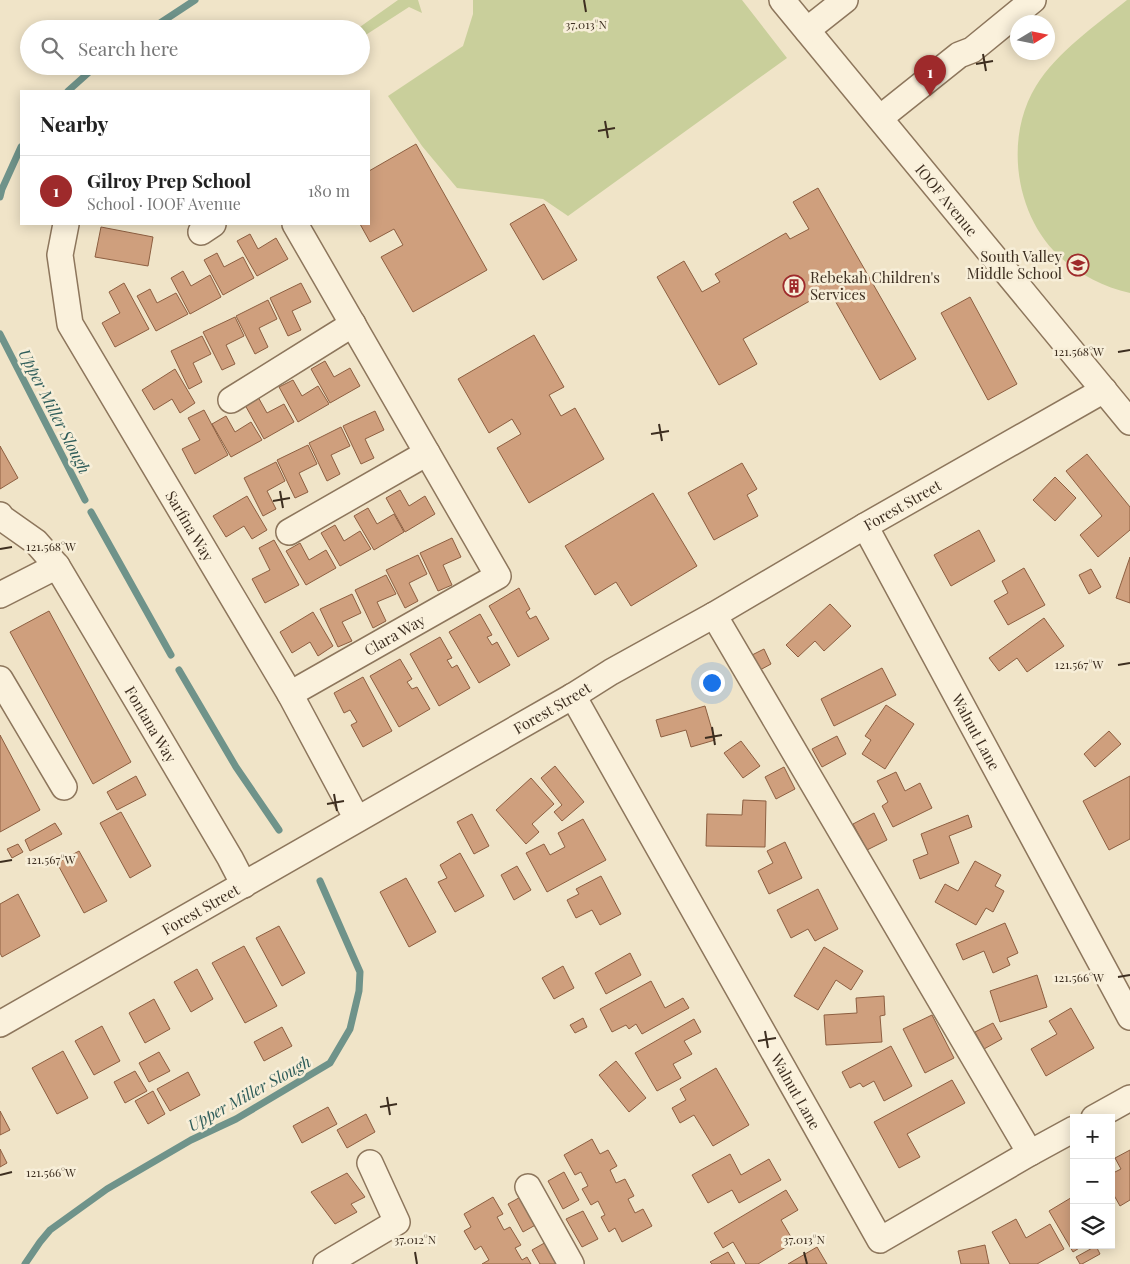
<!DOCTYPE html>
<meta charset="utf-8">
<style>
:root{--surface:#fff;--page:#f6f6f6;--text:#222;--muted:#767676;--line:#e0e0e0;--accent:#9e2a2b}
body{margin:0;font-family:"Playfair Display",serif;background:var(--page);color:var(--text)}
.controls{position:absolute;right:15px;bottom:15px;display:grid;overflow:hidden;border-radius:0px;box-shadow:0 2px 12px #0003}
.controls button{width:45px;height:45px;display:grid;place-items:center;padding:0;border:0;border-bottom:1px solid var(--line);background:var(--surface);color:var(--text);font:25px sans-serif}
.compass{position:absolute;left:1010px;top:15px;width:45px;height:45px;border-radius:50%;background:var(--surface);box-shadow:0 2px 12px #0003;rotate:80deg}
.you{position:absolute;left:711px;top:682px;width:18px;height:18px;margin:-12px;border:4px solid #fff;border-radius:50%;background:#1a73e8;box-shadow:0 0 0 8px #1a73e833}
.badge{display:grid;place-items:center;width:32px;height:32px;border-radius:50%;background:var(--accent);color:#fff;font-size:16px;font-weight:700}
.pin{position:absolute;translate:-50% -41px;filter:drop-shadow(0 1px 2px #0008)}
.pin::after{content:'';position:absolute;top:26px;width:18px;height:15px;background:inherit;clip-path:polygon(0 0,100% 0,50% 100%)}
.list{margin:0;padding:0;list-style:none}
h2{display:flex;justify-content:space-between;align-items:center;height:65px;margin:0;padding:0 20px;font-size:21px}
h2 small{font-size:16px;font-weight:400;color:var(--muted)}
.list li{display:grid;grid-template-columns:32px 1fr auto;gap:15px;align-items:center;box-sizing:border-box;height:70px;padding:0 20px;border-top:1px solid var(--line)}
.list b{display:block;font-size:19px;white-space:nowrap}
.list p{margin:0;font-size:16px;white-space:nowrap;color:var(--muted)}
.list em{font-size:16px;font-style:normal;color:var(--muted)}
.icon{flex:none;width:28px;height:28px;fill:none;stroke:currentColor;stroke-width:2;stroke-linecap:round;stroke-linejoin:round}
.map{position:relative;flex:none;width:1130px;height:1264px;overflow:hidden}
.search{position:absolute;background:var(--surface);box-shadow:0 2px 12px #0003;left:20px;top:20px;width:350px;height:55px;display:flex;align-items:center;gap:12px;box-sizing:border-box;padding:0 18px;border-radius:28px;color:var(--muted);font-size:19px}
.panel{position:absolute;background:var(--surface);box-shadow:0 2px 12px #0003;left:20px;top:90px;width:350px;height:135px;border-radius:0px}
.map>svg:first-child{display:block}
.green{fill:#c9cf9b}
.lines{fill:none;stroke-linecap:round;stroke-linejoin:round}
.stream{stroke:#6f938a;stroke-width:7}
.building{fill:#cf9f7d;stroke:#8d5f41}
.minor-casing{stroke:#8d765c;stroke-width:28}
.minor{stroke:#faf1dc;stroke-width:25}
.ticks{fill:none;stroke:#3d2e20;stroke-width:2}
.labels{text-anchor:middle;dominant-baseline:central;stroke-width:5;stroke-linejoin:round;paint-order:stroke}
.street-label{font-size:15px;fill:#3d2e20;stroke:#f7eed8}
.poi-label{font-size:15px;fill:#3d2e20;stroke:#f7eed8;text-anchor:end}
.water-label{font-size:16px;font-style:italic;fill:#2f5d5a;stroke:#f7eed8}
.ticks-label{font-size:12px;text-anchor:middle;fill:#3d2e20;stroke:#f7eed8;stroke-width:5;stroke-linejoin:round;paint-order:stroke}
</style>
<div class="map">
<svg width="1130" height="1264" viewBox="0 0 1130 1264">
<rect width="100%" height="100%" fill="#f0e4c8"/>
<path class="green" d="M398,0H418L422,13L409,7L361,38V29H357Z
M473,0H742L787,58L568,216L543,199L457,188L422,146L388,96L463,46L473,14Z
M1127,0H1130V293C1104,287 1080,275 1060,257C1015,216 1004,138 1036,86C1057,52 1096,25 1127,0Z"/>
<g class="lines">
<path class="stream" d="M151,29L195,0
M68,91L96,66
M0,197L2,189L21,147
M0,334L85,500
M91,512L171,655
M179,670L236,767L279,830
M25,1264L40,1242L50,1230L107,1189L191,1140L236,1119L330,1063L350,1029L359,991L360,972L320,881"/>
</g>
<path class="building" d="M416,144L487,270L413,312L381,257L403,245L394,229L370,242L360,224H369V171Z
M818,188L916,359L880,380L829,290L743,339L757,364L719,385L657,277L684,261L702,292L720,282L715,274L786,233L790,239L809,229L793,202Z
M544,204L577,260L543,280L510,224Z
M101,227L153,237L148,266L95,257Z
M250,234L258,249L276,238L288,259L257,276L237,241Z
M217,253L224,267L243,257L254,278L223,295L204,260Z
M183,271L191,286L210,275L221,297L190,314L171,278Z
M124,283L149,329L115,347L102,323L120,313L109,292Z
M301,283L311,302L292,311L301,330L288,336L270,298Z
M150,289L157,303L176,293L188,314L156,331L137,296Z
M970,297L1017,384L988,400L941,313Z
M268,300L277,319L259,328L268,347L255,354L236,316Z
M235,317L244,336L226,345L235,364L222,370L203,332Z
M534,335L564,387L549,395L561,416L575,408L604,459L529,503L497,448L521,434L512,419L489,433L458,379Z
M202,336L211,354L193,363L202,382L189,389L171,351Z
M325,361L334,377L350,368L360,386L330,403L311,369Z
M175,369L195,403L180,413L172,399L154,410L142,390Z
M293,380L302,396L318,386L329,404L298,422L279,387Z
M258,397L267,413L284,404L294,422L264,439L245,405Z
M204,410L228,455L195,474L182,449L200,440L188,418Z
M375,411L384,430L365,439L374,458L361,464L343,426Z
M226,416L235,432L251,422L262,440L231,457L212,424Z
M341,427L350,446L331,455L340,474L327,481L309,443Z
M308,445L317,464L299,473L308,492L295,498L277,460Z
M0,446L18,478L0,489Z
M1087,454L1130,507V530L1098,557L1080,535L1102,516L1066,471Z
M276,462L285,481L267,491L276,509L263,516L244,478Z
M742,463L757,489L747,495L758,516L714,540L688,493Z
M1055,477L1076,498L1055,521L1033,500Z
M400,490L409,506L425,496L435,514L405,532L386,498Z
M653,493L697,566L631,606L616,582L595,595L565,546Z
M247,496L267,530L252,539L244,526L226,537L213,516Z
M368,508L377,524L394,514L404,532L374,550L354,516Z
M335,525L344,541L360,531L371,549L340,566L321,533Z
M979,530L995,561L951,586L934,555Z
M452,538L461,557L443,565L452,585L438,591L420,553Z
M274,540L299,585L265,603L252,579L270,570L259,548Z
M300,543L309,560L326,550L336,568L306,585L286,551Z
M418,555L427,574L409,583L418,601L405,608L386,570Z
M1130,557V603L1116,598Z
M1024,568L1045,605L1008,625L994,601L1008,593L1002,581Z
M1091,569L1101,587L1089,594L1079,575Z
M386,575L396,594L377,602L386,621L373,628L355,590Z
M519,588L530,609L526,612L530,619L536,616L549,639L518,657L489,606Z
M352,594L361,613L342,622L352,641L338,647L320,609Z
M830,604L851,626L824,651L815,641L798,657L786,645Z
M49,611L131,762L93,784L10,632Z
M313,612L333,646L318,656L310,642L292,653L280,632Z
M480,614L492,635L487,637L492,645L497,642L510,665L479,683L449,632Z
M1044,618L1064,646L1027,672L1017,658L999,671L989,658Z
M440,637L452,658L447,660L452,668L457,665L470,688L439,706L410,654Z
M764,649L771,664L760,670L752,655Z
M400,659L412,679L407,682L412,689L417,687L430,709L399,727L370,676Z
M882,668L896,695L834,726L821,699Z
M363,677L392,731L363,747L351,725L357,722L350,710L344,713L334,693Z
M886,705L914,724L885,769L862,754L871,740L865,736Z
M705,706L715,740L691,747L686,730L661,737L656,720Z
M1109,731L1121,744L1095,767L1084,754Z
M0,735L40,810L0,832Z
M837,736L846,754L822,767L812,749Z
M741,741L760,766L743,778L724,753Z
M555,766L584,802L562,821L554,812L562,805L541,778Z
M784,767L795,789L776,799L765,777Z
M896,772L905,791L920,783L932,808L893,827L882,806L888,802L877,781Z
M136,776L146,795L117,810L107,792Z
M1130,776V839L1109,850L1083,801Z
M531,778L554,804L532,824L539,832L526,844L496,810Z
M743,800L766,801L765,847L706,846L707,814L742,815Z
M121,812L151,866L130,878L100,823Z
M874,813L887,840L867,850L853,824Z
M472,814L489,846L474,854L457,822Z
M968,815L972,827L949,836L959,863L920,879L913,860L928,854L921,834Z
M583,819L606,860L547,892L526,853L544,844L550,855L565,847L558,833Z
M55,823L62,834L30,851L25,840Z
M785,842L802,878L769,894L758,871L773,863L767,851Z
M18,844L23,852L12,858L7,849Z
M79,851L107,901L84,913L57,863Z
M460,853L484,896L455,912L438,882L447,878L440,865Z
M975,861L1001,875L995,886L1004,891L993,912L986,908L976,925L935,902L945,884L958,891Z
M517,866L531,890L514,900L501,875Z
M601,876L621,914L600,925L592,910L576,918L567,900L579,894L576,889Z
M406,878L436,932L409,947L380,892Z
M818,889L838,929L815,941L808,929L791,938L777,910Z
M18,894L40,936L2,957L0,953V904Z
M1005,923L1018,953L1007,958L1010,965L993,973L984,951L963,960L956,944Z
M279,926L305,973L282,986L256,938Z
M244,946L277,1006L245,1023L212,963Z
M824,947L863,971L851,990L836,980L818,1010L794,996Z
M630,953L641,975L606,994L595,973Z
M563,966L574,988L554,999L542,978Z
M197,969L213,999L191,1012L174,982Z
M1037,975L1047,1007L1000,1022L990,991Z
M651,981L665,1008L683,998L689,1008L642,1034L636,1024L629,1029L626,1025L612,1032L600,1009Z
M884,996L885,1015L880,1016L882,1042L826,1045L824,1015L857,1013L856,998Z
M154,999L170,1029L145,1043L129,1013Z
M1071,1008L1094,1048L1046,1076L1031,1049L1057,1034L1049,1021Z
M932,1015L954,1058L925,1073L903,1029Z
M583,1018L587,1027L575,1033L570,1025Z
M694,1019L701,1032L684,1041L692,1054L673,1064L681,1078L657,1091L635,1053Z
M993,1023L1002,1039L984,1049L975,1032Z
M102,1026L120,1061L94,1075L75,1041Z
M282,1027L292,1046L264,1061L254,1042Z
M891,1046L912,1086L884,1101L874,1081L863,1087L860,1083L850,1088L842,1072Z
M63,1051L88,1098L57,1114L32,1068Z
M159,1052L170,1071L149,1082L139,1063Z
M616,1061L646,1098L629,1112L599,1075Z
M716,1068L749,1125L713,1146L694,1115L680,1123L672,1108L686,1100L680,1089Z
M135,1071L147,1091L125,1103L114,1082Z
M188,1072L200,1095L170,1111L157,1089Z
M952,1080L965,1103L907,1134L920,1157L899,1168L874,1122Z
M153,1091L165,1114L148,1124L135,1101Z
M328,1107L337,1124L302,1143L293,1126Z
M0,1111L10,1130L0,1135Z
M366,1114L375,1132L347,1148L337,1130Z
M592,1139L600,1154L608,1150L617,1166L610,1170L616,1183L625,1179L634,1196L628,1199L635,1213L643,1209L652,1226L622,1242L615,1228L609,1232L601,1217L605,1215L598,1201L591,1205L582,1189L588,1186L581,1172L575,1175L564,1155Z
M0,1149L7,1163L0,1167Z
M1130,1150V1200L1120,1206L1111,1190V1174L1121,1169L1115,1158Z
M730,1154L741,1175L769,1159L781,1180L739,1203L732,1190L708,1203L692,1175Z
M564,1172L579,1200L563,1209L548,1181Z
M347,1173L365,1197L351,1204L357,1212L335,1224L311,1192Z
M786,1190L798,1210L781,1220L794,1242L758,1264H746L733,1242L723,1248L714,1233Z
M524,1195L539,1223L523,1232L508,1204Z
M1074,1196V1245H1084L1073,1252L1049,1211Z
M493,1197L503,1214L497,1217L504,1230L510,1227L521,1245L515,1248L522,1260L527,1257L531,1264H482L489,1260L481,1246L475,1250L464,1231L471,1227L464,1214Z
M583,1211L598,1239L582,1247L566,1219Z
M1016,1219L1026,1238L1050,1224L1064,1249L1037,1264H1010L992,1232Z
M548,1241L561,1264H540L532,1250Z
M985,1245L989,1264H961L958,1251Z
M1096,1246L1100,1254L1082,1264H1080L1076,1257Z
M817,1247L827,1264H788Z
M728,1252L735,1264H712L710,1262Z"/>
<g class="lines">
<g class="minor-casing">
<g id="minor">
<path id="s1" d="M782,0L1130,422"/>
<path d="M807,30L845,0"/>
<path d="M880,118L959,55L972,50L1033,0"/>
<path id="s2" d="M66,224L60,255L70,324L290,694L357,819"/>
<path d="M201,232L213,224"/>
<path d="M231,400L353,324"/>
<path id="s3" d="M0,515L2,518L36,542L57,566L148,719L230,858L244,885"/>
<path id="s4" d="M865,526L1130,1017"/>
<path d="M289,532L427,453"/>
<path d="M0,595L57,566"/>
<path d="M714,615L1030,1153"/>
<path d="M0,679L64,787"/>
<path id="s5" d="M290,694L498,576L295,224"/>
<path id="s6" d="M573,696L880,1240L1030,1153L1074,1129"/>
<path id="s7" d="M0,1024L573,696L611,672L714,615L865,526L1104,390"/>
<path d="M1094,1118L1130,1098"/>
<path d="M528,1187L571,1264"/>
<path d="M326,1264L397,1222L370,1163"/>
</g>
</g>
<use href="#minor" class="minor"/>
</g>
<path class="ticks" d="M584,0L586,12M983,54L986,71M976,64L993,61M605,121L608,138M598,131L615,128M1118,352L1130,350M659,424L662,441M651,434L669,431M280,491L283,508M273,501L290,498M0,549L12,547M1118,665L1130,663M712,727L715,745M705,738L722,735M334,794L337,811M327,804L344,801M0,862L12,860M1118,977L1130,975M765,1031L768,1048M758,1041L776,1038M387,1097L390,1115M380,1107L397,1104M0,1175L12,1172M415,1252L417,1264M804,1252L807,1264"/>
<defs>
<g id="school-ring" transform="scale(1.125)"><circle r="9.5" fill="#f7eed8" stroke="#9e2a2b" stroke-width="1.5"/><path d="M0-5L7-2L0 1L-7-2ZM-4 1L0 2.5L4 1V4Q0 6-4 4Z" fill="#9e2a2b"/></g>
<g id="building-ring" transform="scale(1.125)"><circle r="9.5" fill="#f7eed8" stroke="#9e2a2b" stroke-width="1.5"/><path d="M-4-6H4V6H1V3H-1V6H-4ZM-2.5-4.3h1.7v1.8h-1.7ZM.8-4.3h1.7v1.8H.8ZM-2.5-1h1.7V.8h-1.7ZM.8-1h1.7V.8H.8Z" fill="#9e2a2b"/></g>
</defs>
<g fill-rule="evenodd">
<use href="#school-ring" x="1078" y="265"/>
<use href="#building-ring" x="794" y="286"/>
</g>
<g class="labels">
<g class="street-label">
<text stroke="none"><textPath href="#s1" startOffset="259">IOOF Avenue</textPath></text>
<text stroke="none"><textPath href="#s7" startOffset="1041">Forest Street</textPath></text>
<text stroke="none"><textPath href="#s2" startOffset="336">Sarfina Way</textPath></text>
<text stroke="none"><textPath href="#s5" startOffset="120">Clara Way</textPath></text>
<text stroke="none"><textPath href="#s7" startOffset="636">Forest Street</textPath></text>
<text stroke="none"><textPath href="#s3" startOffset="261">Fontana Way</textPath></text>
<text stroke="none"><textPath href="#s4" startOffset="234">Walnut Lane</textPath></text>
<text stroke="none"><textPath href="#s7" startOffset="231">Forest Street</textPath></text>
<text stroke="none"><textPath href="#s6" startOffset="454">Walnut Lane</textPath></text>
</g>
<g class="poi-label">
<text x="1062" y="256">South Valley<tspan x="1062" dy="17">Middle School</tspan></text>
<text x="810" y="277" text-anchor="start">Rebekah Children's<tspan x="810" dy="17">Services</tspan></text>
</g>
<g class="water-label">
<text transform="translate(55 411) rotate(63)">Upper Miller Slough</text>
<text transform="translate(249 1093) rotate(-29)">Upper Miller Slough</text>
</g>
</g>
<g class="ticks-label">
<text x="586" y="29">37.013°N</text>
<text x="1079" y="356">121.568°W</text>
<text x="51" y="551">121.568°W</text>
<text x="1079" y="669">121.567°W</text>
<text x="51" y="864">121.567°W</text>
<text x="1079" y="982">121.566°W</text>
<text x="51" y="1177">121.566°W</text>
<text x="415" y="1244">37.012°N</text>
<text x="804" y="1244">37.013°N</text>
</g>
</svg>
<div class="controls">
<button>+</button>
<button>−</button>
<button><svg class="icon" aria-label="layers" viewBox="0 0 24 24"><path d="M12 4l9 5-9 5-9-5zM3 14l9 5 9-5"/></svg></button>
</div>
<svg class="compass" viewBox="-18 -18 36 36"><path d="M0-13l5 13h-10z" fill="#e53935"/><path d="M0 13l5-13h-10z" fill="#767676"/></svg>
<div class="you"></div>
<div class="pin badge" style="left:930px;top:96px">1</div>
<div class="search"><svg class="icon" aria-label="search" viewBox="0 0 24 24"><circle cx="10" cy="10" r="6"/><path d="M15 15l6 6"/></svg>Search here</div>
<section class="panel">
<h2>Nearby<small></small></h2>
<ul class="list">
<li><span class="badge">1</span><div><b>Gilroy Prep School</b><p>School · IOOF Avenue</p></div><em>180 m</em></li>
</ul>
</section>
</div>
